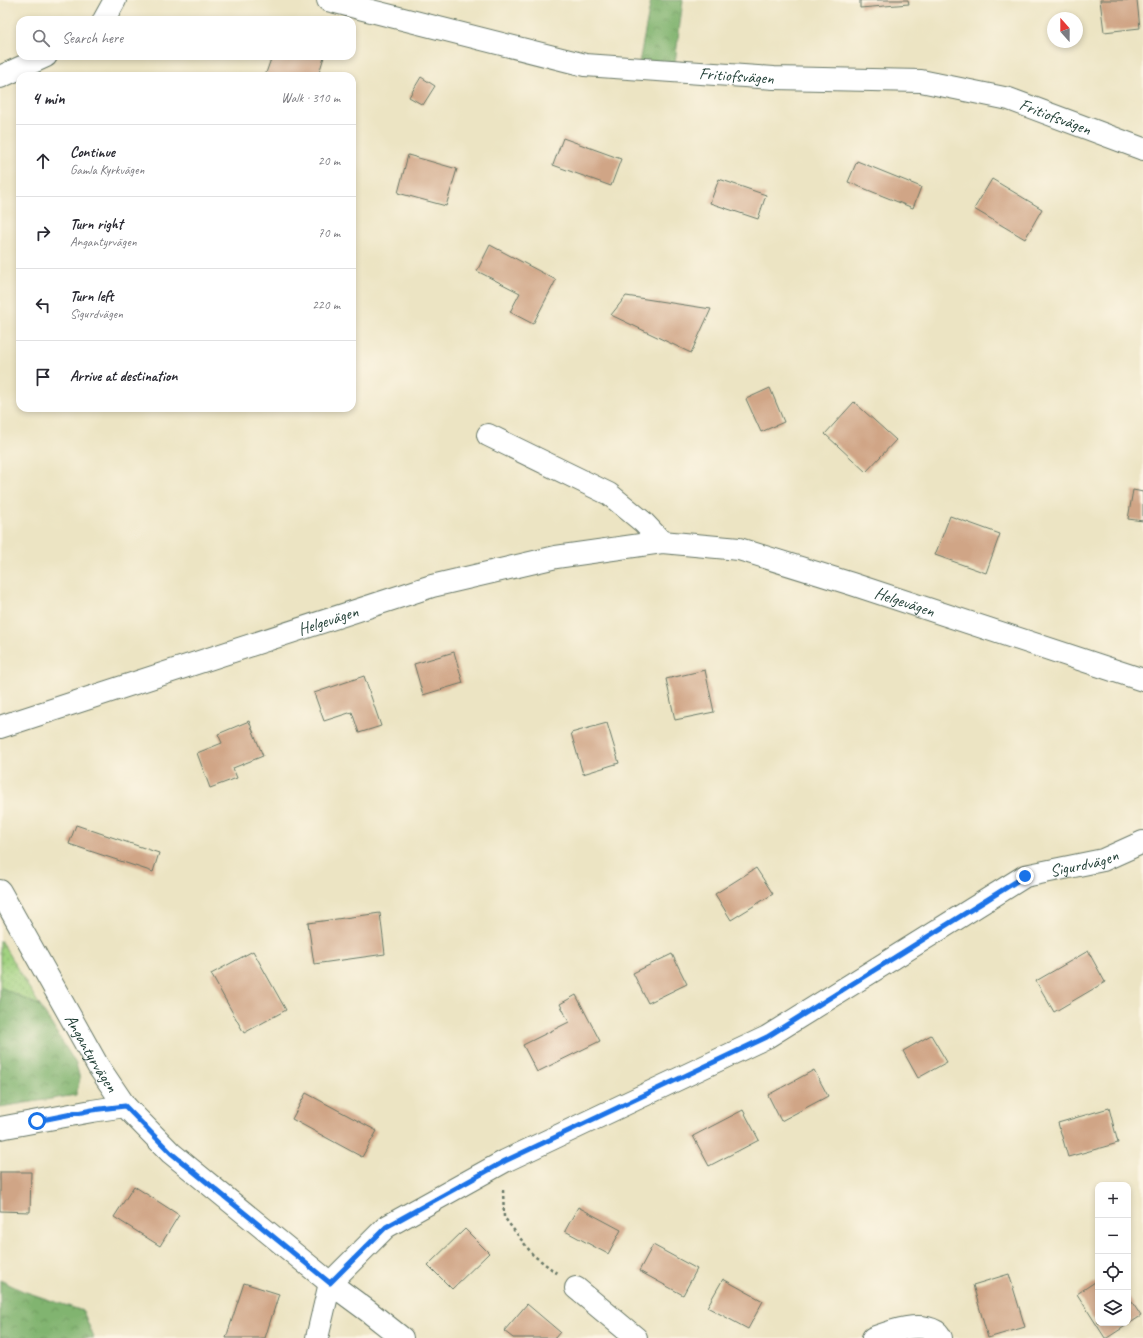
<!DOCTYPE html>
<meta charset="utf-8">
<style>
:root{--surface:#fff;--page:#f2f2f3;--text:#2b2b33;--muted:#7c7c81;--line:#e1e1e2}
body{margin:0;font-family:Caveat,sans-serif;background:var(--page);color:var(--text)}
.controls{position:absolute;right:12px;bottom:12px;display:grid;overflow:hidden;border-radius:8px;box-shadow:0 2px 6px #0003}
.controls button{width:36px;height:36px;display:grid;place-items:center;padding:0;border:0;border-bottom:1px solid var(--line);background:var(--surface);color:var(--text);font:20px sans-serif}
.compass{position:absolute;left:1047px;top:12px;width:36px;height:36px;border-radius:50%;background:var(--surface);box-shadow:0 2px 6px #0003;rotate:339deg}
.stop{position:absolute;width:12px;height:12px;margin:-9px;border:3px solid #1a73e8;border-radius:50%;background:#fff}
.stop.end{background:#1a73e8;border-color:#fff;box-shadow:0 1px 4px #0008}
.list{margin:0;padding:0;list-style:none}
h2{display:flex;justify-content:space-between;align-items:center;height:52px;margin:0;padding:0 16px;font-size:17px}
h2 small{font-size:13px;font-weight:400;color:var(--muted)}
.list li{display:grid;grid-template-columns:26px 1fr auto;gap:12px;align-items:center;box-sizing:border-box;height:72px;padding:0 16px;border-top:1px solid var(--line)}
.list b{display:block;font-size:15px;white-space:nowrap}
.list p{margin:0;font-size:13px;white-space:nowrap;color:var(--muted)}
.list em{font-size:13px;font-style:normal;color:var(--muted)}
.icon{flex:none;width:22px;height:22px;fill:none;stroke:currentColor;stroke-width:2;stroke-linecap:round;stroke-linejoin:round}
.map{position:relative;flex:none;width:1143px;height:1338px;overflow:hidden}
.search{position:absolute;background:var(--surface);box-shadow:0 2px 6px #0003;left:16px;top:16px;width:340px;height:44px;display:flex;align-items:center;gap:10px;box-sizing:border-box;padding:0 14px;border-radius:12px;color:var(--muted);font-size:15px}
.panel{position:absolute;background:var(--surface);box-shadow:0 2px 6px #0003;left:16px;top:72px;width:340px;height:340px;border-radius:12px}
.map>svg:first-child{display:block}
.grass{fill:url(#grass-dots);stroke:#60885a}
.forest{fill:url(#forest-crowns);stroke:#507852}
.building{fill:#d0a586}
.lines{fill:none;stroke-linecap:round;stroke-linejoin:round}
.minor-casing{stroke:#677766;stroke-width:24}
.tertiary-casing{stroke:#677766;stroke-width:24}
.path{stroke:#677766;stroke-width:2.5;stroke-dasharray:3 3;stroke-linecap:butt}
.minor{stroke:#fff;stroke-width:22}
.tertiary{stroke:#fff;stroke-width:22}
.route{stroke:#1a73e8;stroke-width:5}
.labels{text-anchor:middle;dominant-baseline:central;stroke-width:4;stroke-linejoin:round;paint-order:stroke}
.street-label{font-size:17px;fill:#1f3d34;stroke:#fcf5e5}
</style>
<div class="map">
<svg width="1143" height="1338" viewBox="0 0 1143 1338">
<defs>
<pattern id="grass-dots" width="8" height="8" patternUnits="userSpaceOnUse"><rect width="8" height="8" fill="#a2d281"/><path d="M2 2h.1M6 6h.1" fill="none" stroke="#8bb570" stroke-width="1.8" stroke-linecap="round"/></pattern>
<pattern id="forest-crowns" width="20" height="18" patternUnits="userSpaceOnUse"><rect width="20" height="18" fill="#81b46f"/><path d="M2 6a3 3 0 1 1 6 0M12 15a3 3 0 1 1 6 0" fill="none" stroke="#69945c"/></pattern>
</defs>
<rect width="100%" height="100%" fill="#fcf5e5"/>
<filter id="ink" filterUnits="userSpaceOnUse"><feTurbulence type="fractalNoise" baseFrequency=".025" numOctaves="2"/><feDisplacementMap in="SourceGraphic" scale="8" xChannelSelector="R" yChannelSelector="G"/><feConvolveMatrix kernelMatrix="1 2 1 2 8 2 1 2 1" color-interpolation-filters="sRGB"/></filter>
<filter id="wash" filterUnits="userSpaceOnUse"><feTurbulence type="fractalNoise" baseFrequency=".012" numOctaves="4" result="noise"/><feDisplacementMap in="SourceGraphic" scale="16" xChannelSelector="R" yChannelSelector="G"/><feGaussianBlur stdDeviation="0.9" result="paint"/><feColorMatrix in="noise" values="0 0 0 0 0 0 0 0 0 0 0 0 0 0 0 0 0 1.4 0 .05"/><feComposite in="paint" operator="in"/></filter>
<g filter="url(#wash)">
<rect width="100%" height="100%" fill="#ece4c3"/>
<path class="grass" d="M0,940L40,1006L0,987Z"/>
<path class="forest" d="M651,0H683L675,63H639Z
M0,987L40,1006L76,1064L80,1079L76,1095L0,1107Z
M0,1280L23,1291L83,1311L94,1338H0Z"/>
<g id="blocks">
<path class="building" d="M860,0H908L909,4L860,8Z
M1100,0H1137L1140,28L1104,32Z
M272,56H320L324,57L318,76H265Z
M421,77L435,86L423,105L409,97Z
M563,138L621,159L611,186L553,165Z
M408,155L457,169L446,206L398,193Z
M857,161L921,187L913,208L848,182Z
M719,179L766,195L758,219L710,203Z
M992,179L1042,209L1025,239L974,209Z
M490,245L556,280L533,324L510,312L520,293L477,271Z
M626,296L711,309L691,353L611,315Z
M770,388L784,422L761,432L746,399Z
M854,402L896,440L866,472L825,434Z
M1133,490L1143,492V521L1128,519Z
M950,516L1000,534L986,573L935,555Z
M454,652L463,683L423,695L414,664Z
M705,670L714,712L675,720L666,679Z
M364,676L381,726L359,733L352,712L324,721L314,693Z
M249,721L263,756L233,768L237,778L210,788L197,753L222,743L218,734Z
M607,723L619,763L583,774L571,733Z
M76,825L159,853L153,872L69,844Z
M756,868L773,894L731,920L715,894Z
M380,913L385,954L314,964L308,923Z
M253,951L286,1010L244,1033L211,974Z
M1088,951L1105,982L1054,1012L1036,981Z
M672,954L687,984L648,1003L633,973Z
M576,995L600,1041L537,1072L523,1045L569,1022L560,1004Z
M931,1035L947,1062L918,1078L903,1051Z
M814,1070L828,1096L781,1121L768,1095Z
M306,1093L377,1131L362,1157L292,1119Z
M1109,1108L1118,1143L1068,1157L1058,1123Z
M743,1110L759,1140L709,1166L693,1136Z
M0,1172H31L30,1212L0,1211Z
M134,1186L179,1215L160,1246L114,1217Z
M578,1207L621,1230L608,1254L565,1231Z
M465,1229L489,1253L452,1289L428,1265Z
M653,1245L697,1269L683,1295L639,1271Z
M1009,1274L1025,1327L988,1338L973,1285Z
M723,1279L763,1301L748,1329L707,1307Z
M1098,1280V1323H1128V1296L1141,1316L1107,1338H1105L1077,1294Z
M244,1283L279,1294L265,1338H226Z
M527,1304L560,1332L555,1338H513L504,1331Z"/>
</g>
</g>
<g filter="url(#ink)">
<use href="#blocks" fill-opacity="0" stroke="#677766" stroke-width="1"/>
<g class="lines">
<g class="minor-casing">
<g id="minor">
<path id="s1" d="M328,0L585,65L774,78L921,81L1009,99L1143,149"/>
<path d="M104,20L115,0"/>
<path d="M0,77L46,56"/>
<path d="M488,435L609,494L643,522L662,542"/>
<path id="s2" d="M0,727L432,586L556,557L662,542L739,549L852,584L1143,680"/>
<path d="M0,1128L92,1111L125,1106"/>
<path d="M576,1288L636,1338"/>
<path id="s3" d="M317,1338L330,1283L386,1227L505,1161L767,1037L1025,876L1103,860L1143,842"/>
<path d="M873,1338C890,1332 918,1321 935,1331C938,1332 940,1336 941,1338"/>
</g>
</g>
<g class="tertiary-casing">
<g id="tertiary">
<path id="s4" d="M0,891L98,1066L125,1106L171,1153L330,1283L368,1311L402,1338"/>
</g>
</g>
<path class="path" d="M503,1190L504,1217L533,1255L558,1274"/>
<use href="#minor" class="minor"/>
<use href="#tertiary" class="tertiary"/>
</g>
</g>
<g class="lines" filter="url(#ink)">
<path class="route" d="M37,1121L92,1110L125,1106L171,1153L330,1283L386,1227L505,1161L767,1037L1025,876"/>
</g>
<g class="labels">
<g class="street-label">
<text stroke="none"><textPath href="#s1" startOffset="417">Fritiofsvägen</textPath></text>
<text stroke="none"><textPath href="#s1" startOffset="741">Fritiofsvägen</textPath></text>
<text stroke="none"><textPath href="#s2" startOffset="940">Helgevägen</textPath></text>
<text stroke="none"><textPath href="#s2" startOffset="345">Helgevägen</textPath></text>
<text stroke="none"><textPath href="#s3" startOffset="926">Sigurdvägen</textPath></text>
<text stroke="none"><textPath href="#s4" startOffset="186">Angantyrvägen</textPath></text>
</g>
</g>
</svg>
<div class="controls">
<button>+</button>
<button>−</button>
<button><svg class="icon" aria-label="locate" viewBox="0 0 24 24"><circle cx="12" cy="12" r="6"/><path d="M12 2v4M12 18v4M2 12h4M18 12h4"/></svg></button>
<button><svg class="icon" aria-label="layers" viewBox="0 0 24 24"><path d="M12 4l9 5-9 5-9-5zM3 14l9 5 9-5"/></svg></button>
</div>
<svg class="compass" viewBox="-18 -18 36 36"><path d="M0-13l5 13h-10z" fill="#e53935"/><path d="M0 13l5-13h-10z" fill="#7c7c81"/></svg>
<div class="stop" style="left:37px;top:1121px"></div>
<div class="stop end" style="left:1025px;top:876px"></div>
<div class="search"><svg class="icon" aria-label="search" viewBox="0 0 24 24"><circle cx="10" cy="10" r="6"/><path d="M15 15l6 6"/></svg>Search here</div>
<section class="panel">
<h2>4 min<small>Walk · 310 m</small></h2>
<ul class="list">
<li><svg class="icon" aria-label="ahead" viewBox="0 0 24 24"><path d="M12 20V5M6 11l6-6 6 6"/></svg><div><b>Continue</b><p>Gamla Kyrkvägen</p></div><em>20 m</em></li>
<li><svg class="icon" aria-label="right" viewBox="0 0 24 24"><path d="M7 20v-9h11M14 6l5 5-5 5"/></svg><div><b>Turn right</b><p>Angantyrvägen</p></div><em>70 m</em></li>
<li><svg class="icon" aria-label="left" viewBox="0 0 24 24"><path d="M17 20v-9H6M10 6l-5 5 5 5"/></svg><div><b>Turn left</b><p>Sigurdvägen</p></div><em>220 m</em></li>
<li><svg class="icon" aria-label="arrive" viewBox="0 0 24 24"><path d="M6 21V4h12l-3 4 3 4H6"/></svg><div><b>Arrive at destination</b></div></li>
</ul>
</section>
</div>
